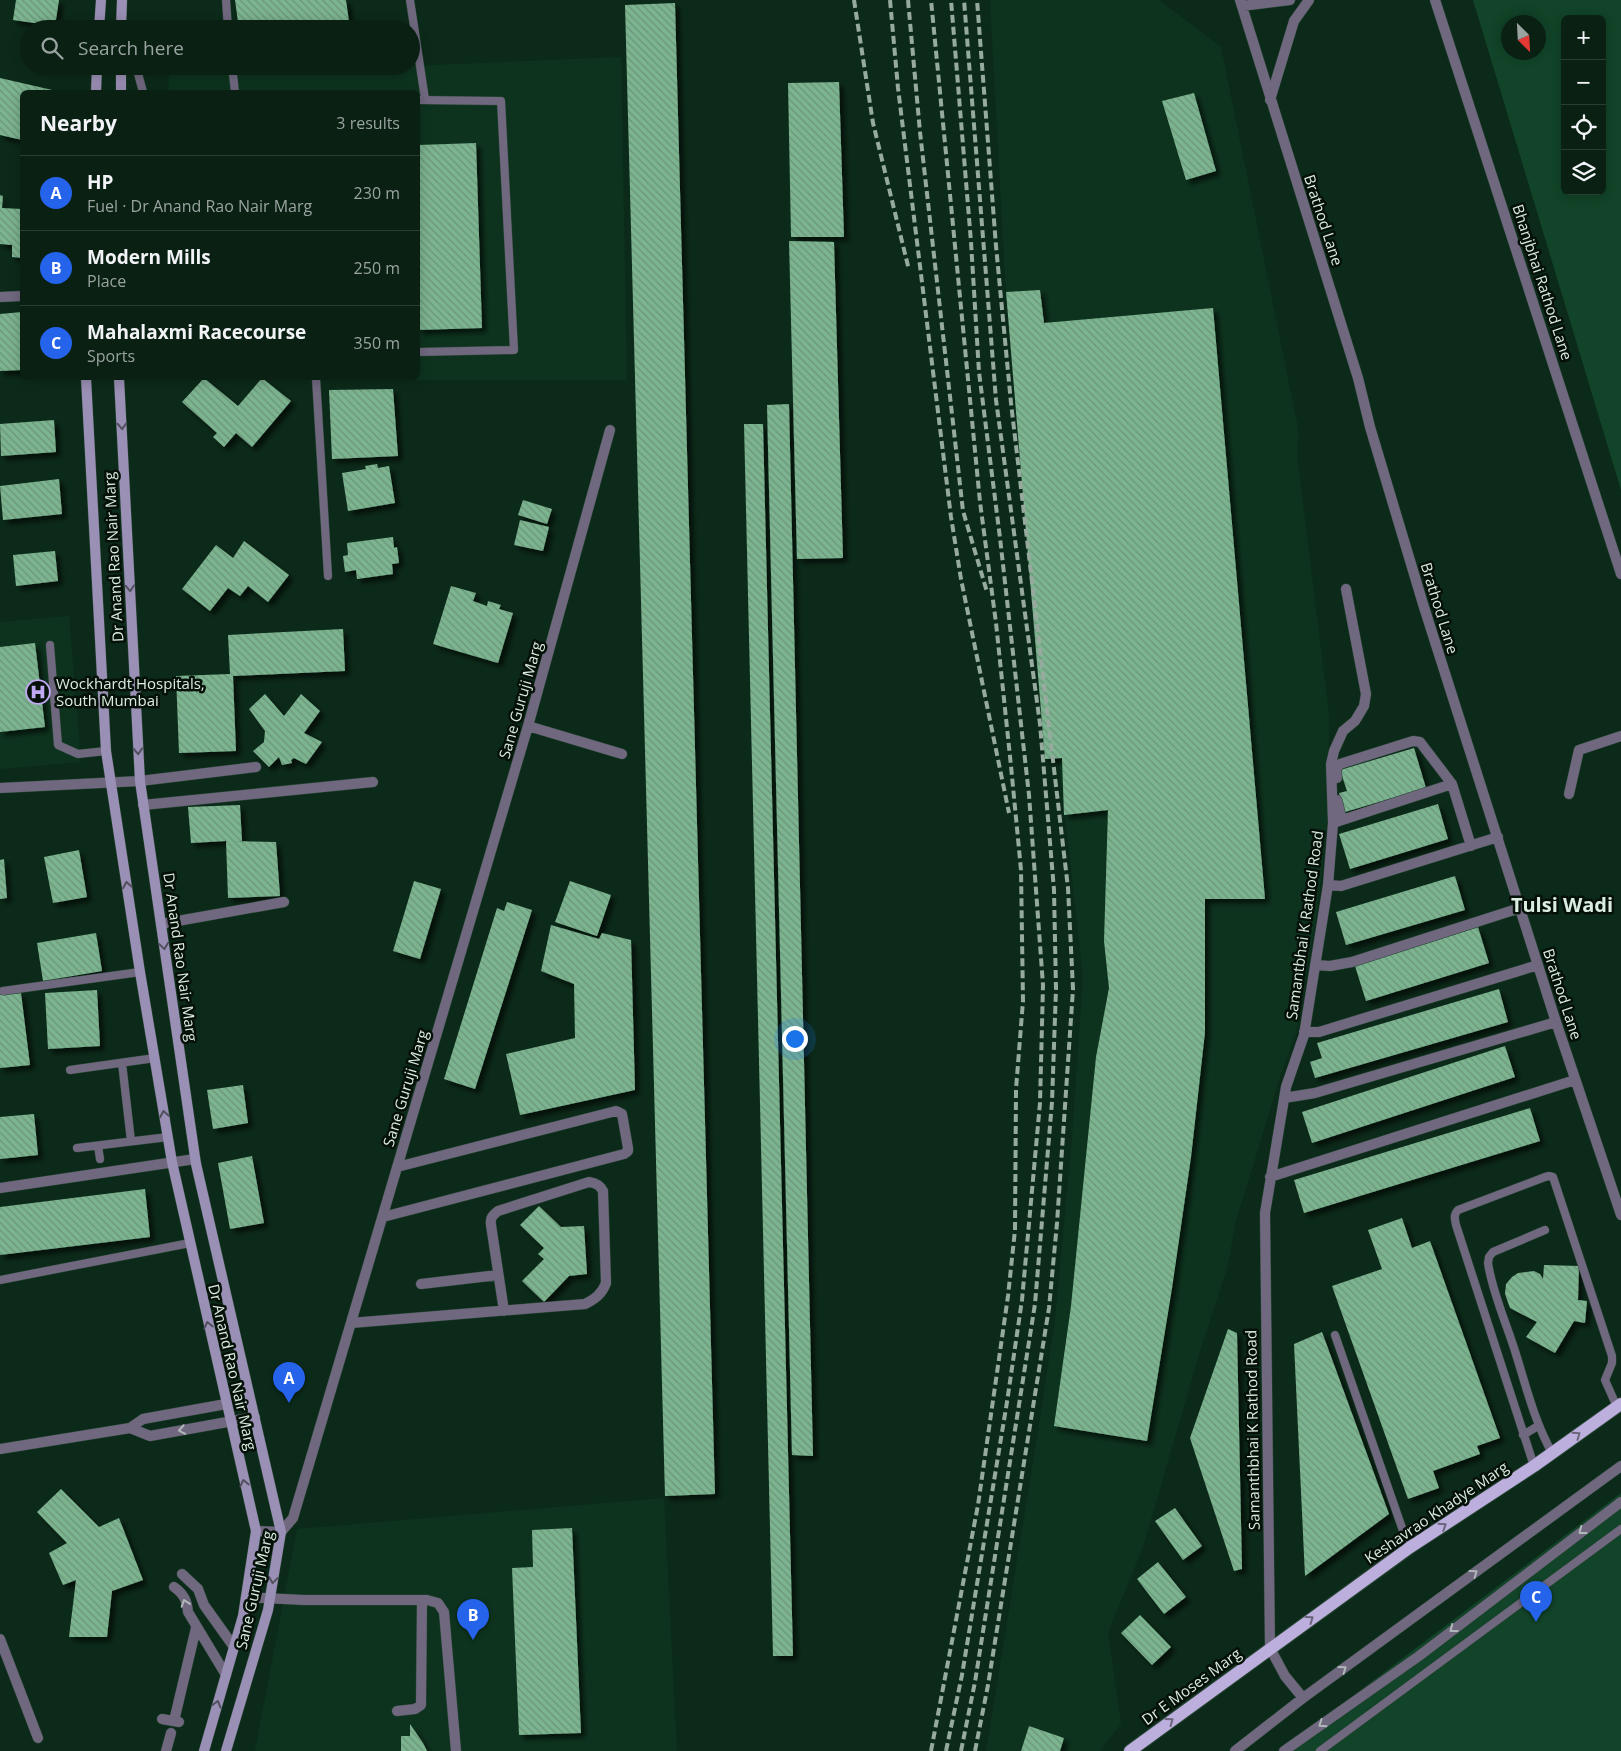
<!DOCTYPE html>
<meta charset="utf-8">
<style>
:root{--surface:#092013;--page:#12281c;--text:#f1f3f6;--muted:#99a3a0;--line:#293e33;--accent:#2563eb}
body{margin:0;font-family:"Open Sans",sans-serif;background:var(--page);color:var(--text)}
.controls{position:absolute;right:15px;top:15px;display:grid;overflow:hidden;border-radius:8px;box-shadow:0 2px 12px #0003}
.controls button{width:45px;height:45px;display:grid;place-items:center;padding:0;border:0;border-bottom:1px solid var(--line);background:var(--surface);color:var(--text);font:25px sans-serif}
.compass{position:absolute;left:1501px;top:15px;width:45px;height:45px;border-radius:50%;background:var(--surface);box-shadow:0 2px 12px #0003;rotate:156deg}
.you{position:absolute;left:794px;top:1038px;width:18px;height:18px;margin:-12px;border:4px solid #fff;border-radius:50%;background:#1a73e8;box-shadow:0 0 0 8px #1a73e833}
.badge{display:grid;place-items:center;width:32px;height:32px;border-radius:50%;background:var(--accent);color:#fff;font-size:16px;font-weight:700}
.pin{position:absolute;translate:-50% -41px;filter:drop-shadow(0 1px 2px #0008)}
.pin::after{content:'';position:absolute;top:26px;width:18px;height:15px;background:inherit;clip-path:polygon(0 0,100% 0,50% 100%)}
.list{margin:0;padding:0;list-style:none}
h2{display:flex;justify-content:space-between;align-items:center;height:65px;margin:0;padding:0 20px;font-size:21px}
h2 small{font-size:16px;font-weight:400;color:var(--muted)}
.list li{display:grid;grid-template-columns:32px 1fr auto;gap:15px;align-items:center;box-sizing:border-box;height:75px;padding:0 20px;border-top:1px solid var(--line)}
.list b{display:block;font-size:19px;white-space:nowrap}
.list p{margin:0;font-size:16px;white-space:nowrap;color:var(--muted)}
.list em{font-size:16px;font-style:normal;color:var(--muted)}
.icon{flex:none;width:28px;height:28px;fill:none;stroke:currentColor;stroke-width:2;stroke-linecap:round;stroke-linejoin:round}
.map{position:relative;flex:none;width:1621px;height:1751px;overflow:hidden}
.search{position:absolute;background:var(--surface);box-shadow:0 2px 12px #0003;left:20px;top:20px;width:400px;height:55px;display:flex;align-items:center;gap:12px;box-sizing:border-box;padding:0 18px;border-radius:28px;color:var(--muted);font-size:19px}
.panel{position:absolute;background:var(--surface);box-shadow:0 2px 12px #0003;left:20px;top:90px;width:400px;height:290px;border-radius:8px}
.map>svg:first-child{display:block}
.built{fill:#0d331e}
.grass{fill:#114428;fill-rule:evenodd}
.building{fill:url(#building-back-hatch);filter:url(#shadow)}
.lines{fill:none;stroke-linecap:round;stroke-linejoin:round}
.lane-casing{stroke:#294535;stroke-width:9}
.street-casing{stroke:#294535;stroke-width:11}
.secondary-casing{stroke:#294535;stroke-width:11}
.primary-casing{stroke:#294535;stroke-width:14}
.lane{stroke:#6f687f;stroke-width:8}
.street{stroke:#6f687f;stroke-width:10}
.secondary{stroke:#9a8fb4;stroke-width:10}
.primary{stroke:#bcaedd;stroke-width:12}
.rail{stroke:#96ab9e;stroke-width:4;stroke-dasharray:8 4;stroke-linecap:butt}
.oneway{stroke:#50505e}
.oneway2{stroke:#b0b7b9}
.oneway3{stroke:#6a677d}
.labels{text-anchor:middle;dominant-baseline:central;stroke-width:5;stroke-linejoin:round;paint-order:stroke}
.street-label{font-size:15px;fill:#dbece0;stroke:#051008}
.poi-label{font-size:15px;fill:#dbece0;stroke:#051008;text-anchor:start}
.district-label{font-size:20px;font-weight:bold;fill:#dbece0;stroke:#051008}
</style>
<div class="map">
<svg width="1621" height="1751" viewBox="0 0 1621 1751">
<defs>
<pattern id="building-back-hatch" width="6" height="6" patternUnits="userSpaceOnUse" patternTransform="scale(1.25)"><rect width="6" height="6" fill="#7cb490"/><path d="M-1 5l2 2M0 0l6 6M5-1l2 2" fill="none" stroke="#6b9379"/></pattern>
<filter id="shadow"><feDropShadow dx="4.5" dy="4.5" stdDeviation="2.5" flood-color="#0009"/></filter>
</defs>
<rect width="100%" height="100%" fill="#0c2a19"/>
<path class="built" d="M990,0H1159L1221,47L1299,433L1297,455L1329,715L1328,815L1317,913L1296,1033L1280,1077L1236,1221L1227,1269L1201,1348L1143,1547L1108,1633L1121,1724L1100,1751H986L1036,1444L1055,1320L1072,1138L1083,976L1005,278Z
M621,57L627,380H155V378H418V92H168L169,72L411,66Z
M69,616L81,762L0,769V622Z
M664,1498L677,1751H255L297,1529Z"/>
<path class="grass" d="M1473,0H1621V490ZM1565,19H1602V191H1565ZM1538,22V52H1508V22Z
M1621,1493V1751H1280Z"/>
<path class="building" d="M16,0H59L55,26L13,20Z
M235,0H346L350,29H239Z
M675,3L715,1494L665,1496L625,5Z
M0,78L61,92H22V140L0,135Z
M839,82L844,237H791L788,83Z
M1194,93L1216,171L1186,180L1162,101Z
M476,143L482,328L418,330V145Z
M0,195L3,196L2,208L22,209V258L12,257V245L0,244Z
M789,241L834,242L843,558L797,559Z
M1040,290L1044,323L1213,308L1265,899H1205V1032L1191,1157L1172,1288L1147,1441L1054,1426L1071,1306L1096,1057L1109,988L1104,941L1108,810L1064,815L1062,758L1045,759L1006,292Z
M22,312V370L0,371V314Z
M204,378L238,406L262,378L291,401L252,447L236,433L224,447L213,437L217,433L182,402Z
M393,389L398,456L332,459L329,390Z
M789,404L813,1456L792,1455L767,405Z
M54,420L56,452L1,456L0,424Z
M744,424H763L793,1656H773Z
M377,464L378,468L389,466L395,503L348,511L342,473L366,469L365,466Z
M59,479L62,514L3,520L0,486Z
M523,500L552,509L547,524L518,515Z
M520,520L549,527L543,551L514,545Z
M393,537L394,548L397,547L399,563L392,564L393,574L357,579L356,570L345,572L343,556L348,555L347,543Z
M244,541L289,575L268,602L248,586L240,596L228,588L210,611L182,589L216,545L233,558Z
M55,551L58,581L16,586L13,555Z
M451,586L476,593L473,601L487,606L488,601L501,605L499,609L513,613L498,663L433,644Z
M343,629L345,671L233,676L236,751L179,753L176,676L230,674L228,635Z
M35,643L45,727L0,732V647Z
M265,694L284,716L301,694L320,711L304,733L322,742L306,764L294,758L291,760L292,763L282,765L279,757L269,767L253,751L264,742L265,731L249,709Z
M1414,748L1426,788L1345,812L1339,793L1347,791L1340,770Z
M1438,804L1448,839L1350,869L1339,834Z
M240,805L242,841H232L276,842L280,896L228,898L226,841L191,843L188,807Z
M79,850L87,897L53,903L44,857Z
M4,859L7,898L0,899V860Z
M1455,876L1465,910L1346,945L1336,912Z
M414,881L441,889L420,959L393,951Z
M570,881L611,895L597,936L555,922Z
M507,902L532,910L475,1089L444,1079L497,908L504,911Z
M551,925L599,939L602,933L631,940L635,1090L520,1115L506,1054L575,1038L574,984L541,971Z
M1478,927L1489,963L1366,1001L1355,966Z
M96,933L102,971L43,981L37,943Z
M1499,989L1508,1022L1315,1078L1310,1062L1322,1058L1317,1043Z
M97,990L100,1046L48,1049L45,993Z
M21,993L30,1065L0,1068V995Z
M1505,1046L1515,1077L1312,1143L1302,1112Z
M243,1085L248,1123L213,1129L207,1090Z
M1530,1108L1540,1141L1304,1213L1294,1180Z
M34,1114L38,1155L0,1159V1117Z
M252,1156L264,1223L230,1229L218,1163Z
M145,1189L150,1237L0,1255V1207Z
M539,1206L561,1227L584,1226L587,1274L569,1276L544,1302L522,1281L544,1259L538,1254L544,1248L520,1225Z
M1402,1218L1412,1248L1430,1241L1500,1438L1477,1446L1480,1454L1433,1471L1439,1488L1408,1499L1332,1286L1382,1269L1368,1230Z
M1544,1265L1579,1266L1578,1300L1587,1301L1585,1323L1574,1321L1555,1353L1526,1337L1537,1322L1510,1308L1505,1294L1506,1284L1512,1277L1518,1273L1534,1271L1540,1274L1543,1279Z
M1228,1329L1237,1333L1242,1569L1234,1571L1190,1438Z
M1322,1332L1389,1514L1305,1576L1294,1344Z
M61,1489L99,1527L119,1518L143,1580L112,1591L107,1637H69L76,1580L63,1585L49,1553L67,1543L37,1512Z
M1175,1508L1202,1546L1183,1560L1155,1521Z
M572,1528L581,1733L519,1735L512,1568L533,1567L532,1530Z
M1158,1562L1186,1597L1164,1614L1137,1579Z
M1140,1615L1171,1647L1152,1665L1121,1633Z
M410,1724L423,1743L427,1751H401V1736H410Z
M1029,1726L1064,1738L1060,1751H1021Z"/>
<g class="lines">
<g class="lane-casing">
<path id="lane" d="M226,0L228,29
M410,0L425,99
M136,66L143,92
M232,66L235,92
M418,100L501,101L514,350L418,352
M316,378L328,576
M50,645L58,745L78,754L106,751
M3,991L140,972
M122,1063L131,1141
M70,1070L155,1058
M98,1146L100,1159
M77,1148L168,1137
M1545,1230L1493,1252L1489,1257L1488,1263C1492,1291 1505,1320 1514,1348C1526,1385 1533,1418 1552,1453
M0,1280L190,1243
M1335,1335L1409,1548
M1523,1435L1538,1426
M1534,1466L1456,1225C1455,1219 1453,1215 1458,1210L1545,1177L1549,1176L1553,1177L1612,1356V1363L1605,1380L1617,1407
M1320,1751L1621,1529"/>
</g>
<g class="street-casing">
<path id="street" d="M1240,0L1358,378L1370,427L1423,604L1556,1022L1621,1215
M1435,0L1621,574
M1242,6L1290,0
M1270,100L1294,21L1309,0
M0,297L22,296
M528,726L622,754
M1337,778L1336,769L1340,764L1413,741L1420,742L1452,784L1471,846
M0,788L140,781L256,767
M1569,794L1579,750L1621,736
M1337,800L1342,820
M143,805L373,782
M1336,822L1452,784
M1328,885L1341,886L1498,837
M161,924L284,902
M1315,965L1330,966L1352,962L1520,908
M1304,1032H1319L1538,965
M1284,1098L1315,1093L1556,1022
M1270,1177L1575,1080
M0,1188L195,1159
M383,1217L624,1154L628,1151V1148L622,1114L616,1111L397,1167
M421,1284L498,1275
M351,1323L585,1304C595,1299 602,1294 606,1283L603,1191C600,1185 596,1183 589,1182L498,1211C492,1216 490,1218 491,1225L504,1311
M130,1428L150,1436L255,1417
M0,1449L130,1428L143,1419L226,1404
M256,1531L281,1532L293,1518L528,726L610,430
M182,1574L198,1589L204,1605L234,1647
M174,1587C184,1594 187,1601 188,1612L226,1675
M246,1597L304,1600H427L438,1603L444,1612L456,1751
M0,1639L38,1738
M1303,1698L1285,1676L1270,1648L1265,1213L1286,1087L1304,1035L1328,885L1333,823L1331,764L1334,751L1343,731L1355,721L1364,706L1366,694L1346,589
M397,1711L415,1709L421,1705L422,1600
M162,1719L179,1722
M174,1721L196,1628
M166,1751L171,1733
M1235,1751L1303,1698L1621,1466
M1284,1751L1419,1656L1621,1502"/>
</g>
<g class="secondary-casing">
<path id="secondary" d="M99,29L101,0
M121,29L122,0
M121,66V92
M96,92L97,66
M86,378L106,751L140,972L172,1162L256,1531L243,1616L204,1751
M119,378L140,781L196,1164L281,1532L268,1610L226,1751"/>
</g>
<g class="primary-casing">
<path id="primary" d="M1130,1751L1409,1548L1534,1466L1621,1404"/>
</g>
<use href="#lane" class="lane"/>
<use href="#street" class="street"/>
<use href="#secondary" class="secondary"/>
<use href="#primary" class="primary"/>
<path class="rail" d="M854,0L873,123L909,270
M890,0L898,88L951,517L961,579L1009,813
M908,0L920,132L963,511L987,592
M931,1751L978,1505L1008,1296L1015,1230L1016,1089L1023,1001L1021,870L1011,766L996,623L980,502L931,0
M946,1751L962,1675L1007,1402L1022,1300L1040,1103L1043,985L1029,795L1000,538L979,372L971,242L951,0
M961,1751L975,1682L1035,1304L1052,1102L1056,989L1054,890L1040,724L996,400L964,0
M975,1751L988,1685L1049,1308L1057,1223L1073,989L1068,888L1011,403L996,246L977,0"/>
</g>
<defs><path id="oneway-chevron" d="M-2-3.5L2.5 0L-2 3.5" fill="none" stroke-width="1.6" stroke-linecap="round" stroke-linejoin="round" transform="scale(1.25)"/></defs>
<g class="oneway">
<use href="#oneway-chevron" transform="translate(122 426) rotate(87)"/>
<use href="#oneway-chevron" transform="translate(130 588) rotate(87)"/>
<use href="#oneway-chevron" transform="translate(138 751) rotate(87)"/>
<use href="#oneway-chevron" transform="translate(127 885) rotate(-99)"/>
<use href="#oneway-chevron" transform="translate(164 946) rotate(82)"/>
<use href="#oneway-chevron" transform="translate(164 1114) rotate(-100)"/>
<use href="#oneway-chevron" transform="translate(208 1325) rotate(-103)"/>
<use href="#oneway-chevron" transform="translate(244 1483) rotate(-103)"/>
<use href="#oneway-chevron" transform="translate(273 1580) rotate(98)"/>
<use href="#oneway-chevron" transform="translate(217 1704) rotate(-74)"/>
</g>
<g class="oneway2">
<use href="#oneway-chevron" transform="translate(182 1430) rotate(170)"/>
<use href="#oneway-chevron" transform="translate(1582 1531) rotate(143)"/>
<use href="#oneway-chevron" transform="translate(1474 1573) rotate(-36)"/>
<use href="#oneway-chevron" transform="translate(185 1603) rotate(-109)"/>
<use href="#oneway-chevron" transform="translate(1453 1629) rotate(142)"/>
<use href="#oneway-chevron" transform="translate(1343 1669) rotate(-36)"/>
<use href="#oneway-chevron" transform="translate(1322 1724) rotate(145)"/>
</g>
<g class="oneway3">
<use href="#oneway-chevron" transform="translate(1577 1435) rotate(-35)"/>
<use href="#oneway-chevron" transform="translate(1443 1526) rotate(-33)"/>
<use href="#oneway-chevron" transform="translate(1310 1619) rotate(-36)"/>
<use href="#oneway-chevron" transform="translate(1170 1721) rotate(-36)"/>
</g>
<defs>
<g id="hospital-ring" transform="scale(1.25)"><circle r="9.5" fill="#051008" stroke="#c0a8f3" stroke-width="1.5"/><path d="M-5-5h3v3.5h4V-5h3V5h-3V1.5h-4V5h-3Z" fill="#c0a8f3"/></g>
</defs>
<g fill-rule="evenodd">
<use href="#hospital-ring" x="38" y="692"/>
</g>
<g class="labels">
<g class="street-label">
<text transform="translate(1324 220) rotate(72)">Brathod Lane</text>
<text transform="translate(1543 282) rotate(72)">Bhanjbhai Rathod Lane</text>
<text transform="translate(113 557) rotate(-93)">Dr Anand Rao Nair Marg</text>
<text transform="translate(1440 608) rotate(73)">Brathod Lane</text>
<text transform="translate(520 700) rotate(-74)">Sane Guruji Marg</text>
<text transform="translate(1304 925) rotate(-82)">Samantbhai K Rathod Road</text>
<text transform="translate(181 957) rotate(82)">Dr Anand Rao Nair Marg</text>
<text transform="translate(1563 994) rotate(72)">Brathod Lane</text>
<text transform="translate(405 1088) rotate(-73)">Sane Guruji Marg</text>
<text transform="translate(233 1367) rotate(77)">Dr Anand Rao Nair Marg</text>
<text transform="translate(1252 1430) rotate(-91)">Samanthbhai K Rathod Road</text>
<text transform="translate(1436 1512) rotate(-34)">Keshavrao Khadye Marg</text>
<text transform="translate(254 1590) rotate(-77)">Sane Guruji Marg</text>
<text transform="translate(1191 1686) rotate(-36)">Dr E Moses Marg</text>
</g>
<g class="poi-label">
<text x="56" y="683">Wockhardt Hospitals,<tspan x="56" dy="17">South Mumbai</tspan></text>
</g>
<g class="district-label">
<text x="1562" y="904">Tulsi Wadi</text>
</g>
</g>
</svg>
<div class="controls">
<button>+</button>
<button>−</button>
<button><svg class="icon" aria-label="locate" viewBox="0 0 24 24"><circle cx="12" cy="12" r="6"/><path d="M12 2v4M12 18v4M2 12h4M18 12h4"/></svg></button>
<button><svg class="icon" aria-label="layers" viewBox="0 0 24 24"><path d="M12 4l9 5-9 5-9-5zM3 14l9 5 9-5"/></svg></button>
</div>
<svg class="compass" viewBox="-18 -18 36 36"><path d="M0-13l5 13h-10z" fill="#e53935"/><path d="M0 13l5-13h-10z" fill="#99a3a0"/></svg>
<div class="you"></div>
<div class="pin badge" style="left:289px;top:1403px">A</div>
<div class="pin badge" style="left:473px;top:1640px">B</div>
<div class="pin badge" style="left:1536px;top:1622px">C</div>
<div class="search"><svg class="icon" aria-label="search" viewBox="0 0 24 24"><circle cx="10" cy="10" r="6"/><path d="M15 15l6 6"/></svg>Search here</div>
<section class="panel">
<h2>Nearby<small>3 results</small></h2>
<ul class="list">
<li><span class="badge">A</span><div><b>HP</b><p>Fuel · Dr Anand Rao Nair Marg</p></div><em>230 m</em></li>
<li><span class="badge">B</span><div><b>Modern Mills</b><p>Place</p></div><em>250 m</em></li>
<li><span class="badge">C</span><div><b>Mahalaxmi Racecourse</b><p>Sports</p></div><em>350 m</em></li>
</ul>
</section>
</div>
